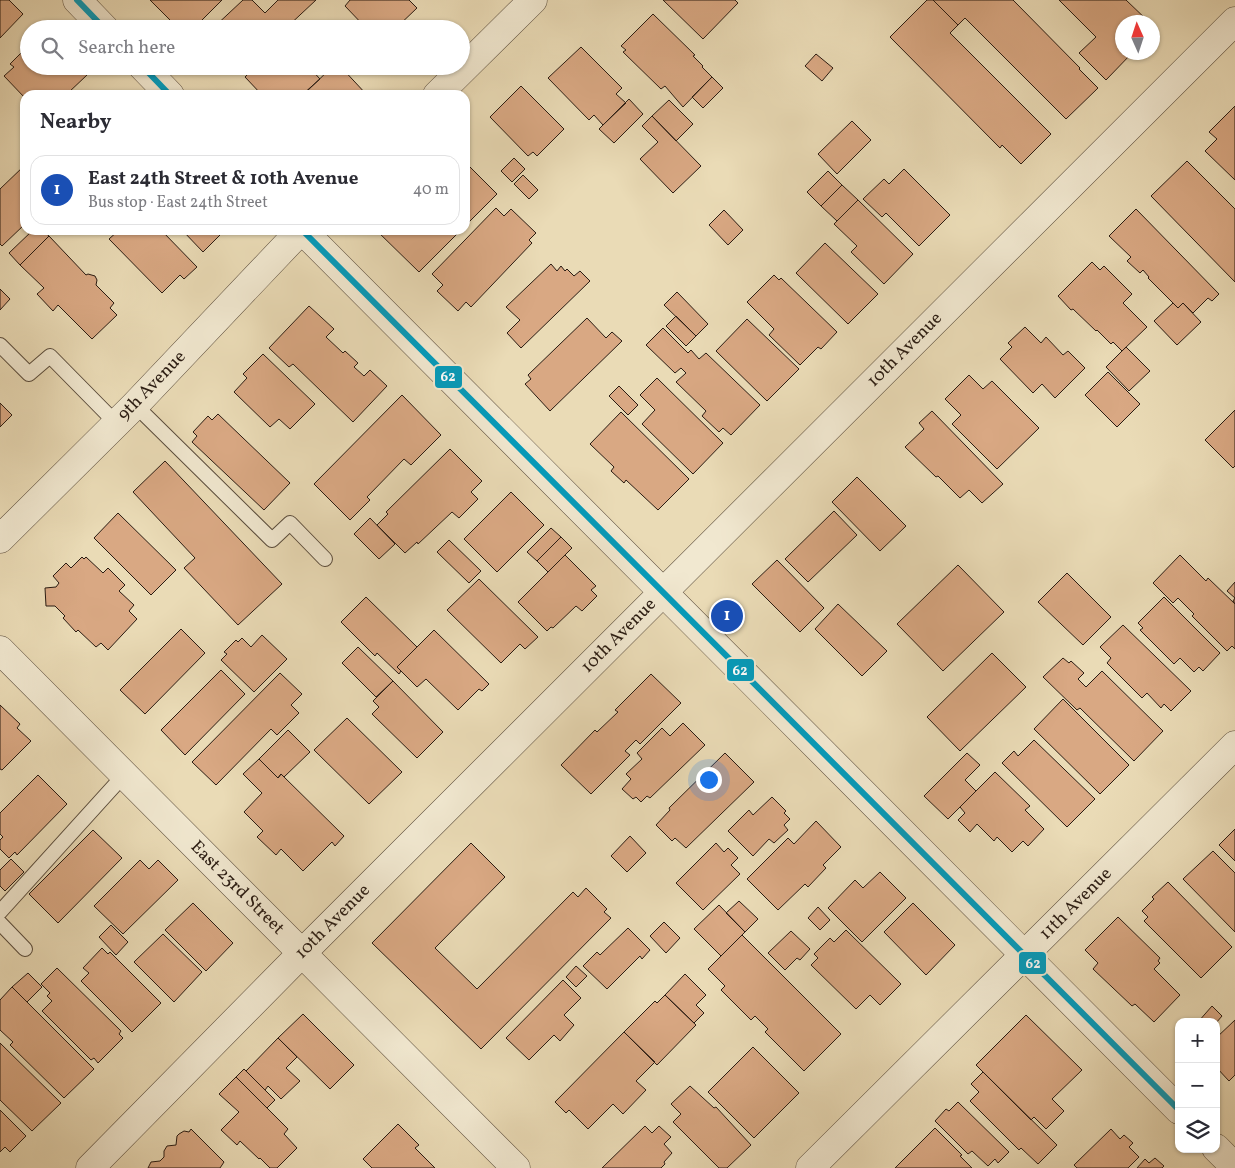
<!DOCTYPE html>
<meta charset="utf-8">
<style>
:root{--surface:#fff;--page:#f7f7f7;--text:#2b2b33;--muted:#7c7c81;--line:#e1e1e2;--accent:#8f2418}
body{margin:0;font-family:Vollkorn,serif;background:var(--page);color:var(--text)}
.controls{position:absolute;right:15px;bottom:15px;display:grid;overflow:hidden;border-radius:10px;box-shadow:0 1px 4px #0004}
.controls button{width:45px;height:45px;display:grid;place-items:center;padding:0;border:0;border-bottom:1px solid var(--line);background:var(--surface);color:var(--text);font:25px sans-serif}
.compass{position:absolute;left:1115px;top:15px;width:45px;height:45px;border-radius:50%;background:var(--surface);box-shadow:0 1px 4px #0004;rotate:357deg}
.you{position:absolute;left:708px;top:779px;width:18px;height:18px;margin:-12px;border:4px solid #fff;border-radius:50%;background:#1a73e8;box-shadow:0 0 0 8px #1a73e833}
.badge{display:grid;place-items:center;width:32px;height:32px;border-radius:50%;background:var(--accent);color:#fff;font-size:16px;font-weight:700}
.pin{position:absolute;translate:-50% -50%;border:2px solid #fff;box-shadow:0 1px 5px #0006}
.list{margin:0;padding:0;list-style:none}
h2{display:flex;justify-content:space-between;align-items:center;height:65px;margin:0;padding:0 20px;font-size:21px}
h2 small{font-size:16px;font-weight:400;color:var(--muted)}
.list li{display:grid;grid-template-columns:32px 1fr auto;gap:15px;align-items:center;box-sizing:border-box;height:70px;margin:0 10px 10px;padding:0 10px;border:1px solid var(--line);border-radius:15px}
.list b{display:block;font-size:19px;white-space:nowrap}
.list p{margin:0;font-size:16px;white-space:nowrap;color:var(--muted)}
.list em{font-size:16px;font-style:normal;color:var(--muted)}
.icon{flex:none;width:28px;height:28px;fill:none;stroke:currentColor;stroke-width:2;stroke-linecap:round;stroke-linejoin:round}
.map{position:relative;flex:none;width:1235px;height:1168px;overflow:hidden}
.search{position:absolute;background:var(--surface);box-shadow:0 1px 4px #0004;left:20px;top:20px;width:450px;height:55px;display:flex;align-items:center;gap:12px;box-sizing:border-box;padding:0 18px;border-radius:28px;color:var(--muted);font-size:19px}
.panel{position:absolute;background:var(--surface);box-shadow:0 1px 4px #0004;left:20px;top:90px;width:450px;height:145px;border-radius:15px}
.map>svg:first-child{display:block}
.building{fill:#d9a883;stroke:#291b12}
.lines{fill:none;stroke-linecap:round;stroke-linejoin:round}
.service-casing{stroke:#594b3b;stroke-width:16}
.minor-casing{stroke:#594b3b;stroke-width:29}
.service{stroke:#f1e8d0;stroke-width:14}
.minor{stroke:#f1e8d0;stroke-width:28}
.bus-1-casing{stroke:#f1e8d0;stroke-width:10}
.bus-1{stroke:#049bbb;stroke-width:6}
.labels{text-anchor:middle;dominant-baseline:central;stroke-width:5;stroke-linejoin:round;paint-order:stroke}
.street-label{font-size:18px;fill:#291b12;stroke:#f1e8d0}
.line-badge{stroke:#f1e8d0;stroke-width:2}
.badge-label{font-size:14px;text-anchor:middle;font-weight:bold;fill:#fff}
</style>
<div class="map">
<svg width="1235" height="1168" viewBox="0 0 1235 1168">
<rect width="100%" height="100%" fill="#eadbb6"/>
<filter id="stains"><feTurbulence type="fractalNoise" baseFrequency=".004" numOctaves="4"/><feColorMatrix values="0 0 0 0 .2 0 0 0 0 .09 0 0 0 0 .02 0 0 0 .5 -.17"/></filter>
<radialGradient id="worn" r=".72"><stop offset=".6" stop-color="#630" stop-opacity="0"/><stop offset="1" stop-color="#630" stop-opacity=".3"/></radialGradient>
<path class="building" d="M0,0H9L23,14L0,38Z
M150,0H222L193,29H179Z
M243,0H252L265,13L278,0H316L285,29H212Z
M350,0H409L417,8L395,29H384L383,27L381,29H367L345,6Z
M663,0H735L738,3L703,39Z
M927,0H933L958,25L950,33L1051,134L1021,164L1002,145L1000,148L890,37Z
M933,0H1013L1080,68L1079,69L1098,88L1066,119L965,18L958,25Z
M1059,0H1126L1149,22H1122V52H1133L1106,80L1079,53L1096,37Z
M653,14L695,55L693,56L703,66L702,67L712,77L683,107L665,86L661,89L623,52L626,50L621,46Z
M581,47L622,88L616,94L626,103L603,125L594,115L589,120L548,78Z
M21,53L24,57L29,53V66H78L87,75L68,93L70,95H25V98L4,76L14,67L10,64Z
M816,54L833,68L822,81L805,66Z
M256,66H308L320,79L303,94L302,93L300,95H262L245,77Z
M333,66H340L367,95H303Z
M712,77L723,88L703,108L692,97Z
M521,86L564,129L537,156L533,152L528,156L490,117Z
M629,99L643,114L614,143L599,129Z
M669,100L693,124L676,141L652,116Z
M1235,106V180L1205,151L1217,139L1209,132Z
M652,116L701,166L673,193L640,159L658,142L642,126Z
M852,121L871,140L837,174L818,154Z
M514,158L525,169L512,182L501,171Z
M1187,161L1235,209V282L1151,196Z
M465,162L497,194L465,226Z
M25,165V224L2,246L0,244V189Z
M904,169L950,215L919,246L886,213L882,217L863,199L884,179L889,184Z
M828,171L842,185L821,206L807,192Z
M523,175L538,190L529,199L514,184Z
M842,185L858,200L837,221L821,206Z
M858,200L913,254L884,284L851,252L857,246L834,224Z
M496,208L504,216L511,209L536,233L529,240L532,243L471,307L466,302L458,311L437,291L443,285L432,274Z
M1136,209L1219,294L1212,301L1208,298L1193,313L1183,303L1178,308L1148,278L1149,277L1143,270L1140,273L1127,261L1131,257L1109,236Z
M724,210L743,230L728,245L709,225Z
M33,230H42L49,236L20,265L9,253Z
M117,230H161L197,267L184,279L180,275L162,293L109,239L118,231Z
M182,230H225L203,252Z
M376,230H461L419,272Z
M49,236L86,275L88,274L95,276L97,280L96,285L114,303L110,308L117,315L92,339L58,305L53,311L37,294L44,288L20,265Z
M825,243L878,294L848,324L796,273Z
M1092,262L1100,270L1104,266L1132,294L1123,303L1147,327L1122,351L1113,342L1111,344L1097,330L1096,331L1073,309L1071,310L1058,296Z
M551,264L557,271L561,266L565,271L567,269L574,276L580,271L590,281L521,348L507,333L520,320L506,307Z
M774,275L779,280L781,278L837,332L821,349L818,347L800,365L769,335L774,329L747,302Z
M0,289L10,299L0,310Z
M677,292L708,324L696,336L664,305Z
M1173,303L1178,308L1183,303L1201,322L1177,345L1154,321Z
M309,306L334,329L326,337L343,353L345,351L358,363L354,367L364,376L370,370L387,386L353,422L293,364L289,367L269,348Z
M676,316L696,336L686,346L666,326Z
M587,318L606,338L612,332L622,341L550,411L525,384L531,379L528,375Z
M747,319L799,369L767,401L716,351Z
M1025,327L1041,343L1046,337L1063,355L1068,351L1085,368L1055,398L1042,384L1033,393L1000,359L1012,347L1008,343Z
M663,328L688,353L691,350L699,359L706,353L760,405L731,435L723,428L719,432L702,416L706,411L676,382L686,373L681,368L675,373L646,345Z
M1126,347L1150,371L1129,391L1106,367Z
M263,354L315,404L290,429L279,419L270,427L234,392L247,378L243,374Z
M1108,372L1140,404L1117,427L1085,395Z
M969,375L983,389L992,381L1039,428L997,469L952,424L961,415L945,399Z
M657,378L723,443L693,474L642,424L655,410L640,395Z
M619,386L638,405L628,415L609,396Z
M402,395L441,435L411,465L404,459L367,497L370,500L350,520L314,484Z
M0,403L12,415L0,427Z
M1235,410V466L1233,468L1205,440Z
M932,411L1003,484L982,503L969,490L960,498L938,476L936,477L905,447L924,429L919,423Z
M621,412L689,479L658,510L626,480L624,483L611,471L614,467L590,444Z
M218,414L290,483L264,510L192,442L197,436L193,432L208,416L212,420Z
M450,449L482,481L471,492L478,499L459,518L452,512L418,544L417,542L405,553L377,525L388,514L386,512Z
M165,461L282,584L238,625L184,568L195,558L133,492Z
M857,477L906,526L880,551L832,502Z
M511,492L544,525L497,572L464,539Z
M834,511L857,535L808,582L785,559Z
M118,513L176,570L151,595L94,538Z
M370,518L395,544L379,559L354,534Z
M551,528L561,537L537,561L527,552Z
M561,537L572,548L548,572L537,561Z
M449,540L481,571L469,583L437,552Z
M565,555L596,586L591,590L597,596L582,611L576,606L553,628L551,627L547,631L518,602Z
M1180,555L1206,581L1208,578L1235,604V649L1232,646L1227,651L1192,616L1194,614L1178,598L1173,603L1153,583Z
M82,557L84,559L86,557L103,573L108,568L125,585L119,591L134,605L129,611L137,619L108,650L101,643L96,647L78,630L76,632L63,618L65,616L55,606H46L45,588L56,587L59,583L53,576L66,563L71,568Z
M777,560L824,608L800,632L752,584Z
M958,565L1004,612L943,671L897,624Z
M1067,573L1111,617L1083,645L1038,602Z
M479,579L538,637L525,649L520,644L501,663L447,610Z
M1235,582V604L1233,601L1235,598L1227,591Z
M366,597L417,647L397,667L401,671L399,674L377,653L375,656L341,622Z
M1164,597L1220,653L1203,671L1199,667L1194,672L1180,658L1174,664L1140,630L1143,628L1138,623Z
M838,604L887,651L862,676L815,629Z
M1123,625L1191,691L1171,711L1164,704L1161,708L1147,693L1142,698L1107,663L1111,658L1100,647Z
M181,629L205,653L145,714L120,690Z
M434,630L489,684L482,691L479,689L458,710L426,679L417,687L397,667Z
M262,635L287,659L254,692L221,660L227,654L224,652L236,640L238,642L242,638L251,647Z
M358,647L393,681L376,697L342,663Z
M992,653L1026,687L960,751L927,717Z
M1063,658L1069,663L1071,661L1084,673L1078,679L1086,687L1102,671L1163,731L1134,761L1080,708L1077,710L1043,677Z
M221,670L245,694L185,755L161,730Z
M280,673L302,694L291,705L299,713L277,735L271,729L216,785L192,762Z
M651,674L681,703L640,744L636,740L625,751L630,755L591,794L561,765L595,730L597,732L618,712L615,710Z
M393,681L443,732L417,758L372,714L379,707L373,701Z
M1063,699L1129,765L1100,794L1034,729Z
M0,705L20,724L17,728L31,741L2,770L0,769Z
M347,718L402,772L369,804L314,750Z
M683,723L705,745L650,798L647,796L641,802L636,797L633,799L622,789L631,779L626,774L642,759L637,753L662,728L670,736Z
M288,730L310,752L284,777L281,774L278,778L259,759Z
M1034,740L1095,799L1067,827L1002,763L1014,751L1018,756Z
M725,753L754,782L686,848L675,838L672,841L656,825L670,810L669,808Z
M967,753L980,765L965,780L976,791L948,819L924,796Z
M259,759L278,778L281,774L344,836L335,846L332,842L303,871L281,849L276,855L257,837L263,831L244,812L262,793L243,774Z
M995,772L1030,806L1025,810L1044,829L1028,846L1023,841L1012,852L997,837L994,841L977,824L970,832L958,820L965,813L960,807Z
M38,775L67,804L17,855L15,852L9,858L0,849V840L3,837L0,834V813Z
M772,797L786,811L784,813L790,819L784,825L788,830L774,843L769,839L753,856L728,831L749,810L753,815Z
M816,821L841,847L823,865L826,868L808,887L805,884L778,910L747,879L788,838L794,844Z
M1235,829V861L1219,845Z
M93,830L122,858L58,923L29,894Z
M630,836L646,853L627,872L611,856Z
M471,843L505,877L435,948L477,989L573,892L578,897L586,888L607,909L604,912L611,918L481,1049L372,943Z
M716,843L724,852L728,848L738,858L731,865L740,874L703,910L676,883Z
M1213,851L1235,873V932L1183,879Z
M11,859L24,872L5,891L0,886V870Z
M140,860L149,869L158,860L178,880L123,934L94,906Z
M880,872L906,898L862,942L828,908L855,880L863,888Z
M1168,882L1232,947L1201,978L1144,921L1148,917L1142,911L1154,899L1152,897Z
M739,901L758,919L745,932L726,913Z
M193,903L233,943L206,971L165,930Z
M913,903L955,945L926,975L884,932Z
M719,905L745,932L721,956L694,929Z
M818,907L830,920L820,930L808,918Z
M1118,917L1160,958L1158,961L1160,963L1154,969L1180,995L1154,1022L1135,1004L1132,1006L1093,969L1098,963L1085,950Z
M664,922L680,938L666,953L650,936Z
M111,925L128,942L116,955L99,937Z
M628,928L650,950L642,959L640,956L607,989L583,966L597,952L600,955Z
M846,930L901,984L880,1005L870,995L856,1009L811,965L818,958L814,954L830,938L834,942Z
M791,931L810,949L800,960L797,958L785,970L768,953Z
M163,934L202,972L174,1002L134,962Z
M742,935L841,1034L804,1071L765,1032L768,1029L755,1016L751,1020L721,990L725,986L708,969Z
M102,948L108,954L110,952L161,1003L132,1032L81,981L89,973L83,968Z
M576,966L587,976L576,987L566,977Z
M57,968L121,1031L119,1034L123,1038L98,1063L94,1058L91,1060L42,1011L52,1001L47,996L50,993L41,984Z
M28,973L42,987L27,1002L12,987Z
M685,974L706,995L696,1005L704,1013L694,1023L665,995Z
M563,980L581,998L564,1015L574,1025L560,1041L554,1035L529,1060L506,1038Z
M12,987L94,1069L64,1098L10,1045L13,1042L0,1030V1000Z
M665,995L696,1025L657,1065L624,1032L655,1001L657,1003Z
M1212,1006L1222,1016L1216,1023L1198,1022Z
M303,1014L354,1065L330,1089L278,1038Z
M1026,1015L1082,1070L1052,1099L1064,1111L1046,1129L1034,1117L1031,1120L976,1065Z
M1235,1020V1075L1229,1081L1216,1067V1038Z
M624,1032L655,1062L636,1081L646,1090L623,1114L613,1104L588,1129L569,1110L566,1113L555,1102Z
M278,1038L297,1057L286,1068L300,1081L281,1099L268,1086L265,1090L246,1071Z
M0,1043L61,1103L32,1131L0,1100Z
M753,1047L799,1093L754,1138L708,1092Z
M244,1069L275,1100L267,1108L236,1077Z
M983,1072L1057,1145L1038,1164L1021,1148L1019,1150L970,1101L979,1092L971,1084Z
M236,1077L288,1129L284,1134L297,1148L277,1168H270L260,1158L259,1159L240,1141L237,1145L221,1130L239,1112L219,1094Z
M690,1086L714,1108L716,1107L751,1145L727,1168H719L673,1122L681,1114L671,1104Z
M958,1102L1009,1152L998,1163L995,1159L988,1166L972,1151L968,1154L935,1121L946,1109L949,1111Z
M0,1110L26,1136L10,1152L5,1147L0,1152Z
M398,1124L419,1145L415,1148L435,1168H372L363,1159Z
M645,1126L652,1133L659,1126L671,1137L664,1144L672,1153L664,1162L665,1164L661,1168H602Z
M935,1128L962,1155L960,1156L972,1168H895Z
M191,1129L224,1162L220,1168H148L151,1162L160,1161L164,1157V1151L167,1146L176,1145L177,1136L179,1134L184,1131L189,1132Z
M1111,1129L1120,1139L1124,1135L1133,1143L1129,1147L1139,1157L1128,1168H1077L1074,1165Z
M1155,1158L1164,1166L1162,1168H1137L1145,1159L1149,1163Z"/>
<g class="lines">
<g class="service-casing">
<path id="service" d="M0,345L29,374L50,356L116,423
M135,405L272,540L290,523L325,559
M0,912L124,775
M0,923L25,949"/>
</g>
<g class="minor-casing">
<path id="minor" d="M77,0L105,29
M142,66L170,95
M437,95L533,0
M302,230L1179,1110
M0,539L135,405L301,230
M0,650L516,1168
M1216,1148L1235,1167
M90,1168L302,953L1235,21
M810,1168L1235,745"/>
</g>
<use href="#service" class="service"/>
<use href="#minor" class="minor"/>
<g class="bus-1-casing">
<path id="bus-1" d="M77,0L105,29
M142,66L170,95
M302,230L1179,1110"/>
</g>
<use href="#bus-1" class="bus-1"/>
</g>
<g class="labels">
<g class="street-label">
<text transform="translate(905 350) rotate(-45)">10th Avenue</text>
<text transform="translate(152 386) rotate(-46)">9th Avenue</text>
<text transform="translate(619 636) rotate(-45)">10th Avenue</text>
<text transform="translate(237 888) rotate(45)">East 23rd Street</text>
<text transform="translate(1076 904) rotate(-45)">11th Avenue</text>
<text transform="translate(333 922) rotate(-45)">10th Avenue</text>
</g>
</g>
<g class="line-badge">
<rect x="434" y="365" width="29" height="24" rx="5" fill="#049bbb"/>
<rect x="726" y="658" width="29" height="24" rx="5" fill="#049bbb"/>
<rect x="1018" y="951" width="29" height="24" rx="5" fill="#049bbb"/>
</g>
<g class="badge-label">
<text x="448" y="381">62</text>
<text x="740" y="675">62</text>
<text x="1033" y="968">62</text>
</g>
<rect width="100%" height="100%" filter="url(#stains)"/>
<rect width="100%" height="100%" fill="url(#worn)"/>
</svg>
<div class="controls">
<button>+</button>
<button>−</button>
<button><svg class="icon" aria-label="layers" viewBox="0 0 24 24"><path d="M12 4l9 5-9 5-9-5zM3 14l9 5 9-5"/></svg></button>
</div>
<svg class="compass" viewBox="-18 -18 36 36"><path d="M0-13l5 13h-10z" fill="#e53935"/><path d="M0 13l5-13h-10z" fill="#7c7c81"/></svg>
<div class="you"></div>
<div class="pin badge" style="left:727px;top:616px;background:#1a4fb4">1</div>
<div class="search"><svg class="icon" aria-label="search" viewBox="0 0 24 24"><circle cx="10" cy="10" r="6"/><path d="M15 15l6 6"/></svg>Search here</div>
<section class="panel">
<h2>Nearby<small></small></h2>
<ul class="list">
<li><span class="badge" style="background:#1a4fb4">1</span><div><b>East 24th Street &amp; 10th Avenue</b><p>Bus stop · East 24th Street</p></div><em>40 m</em></li>
</ul>
</section>
</div>
